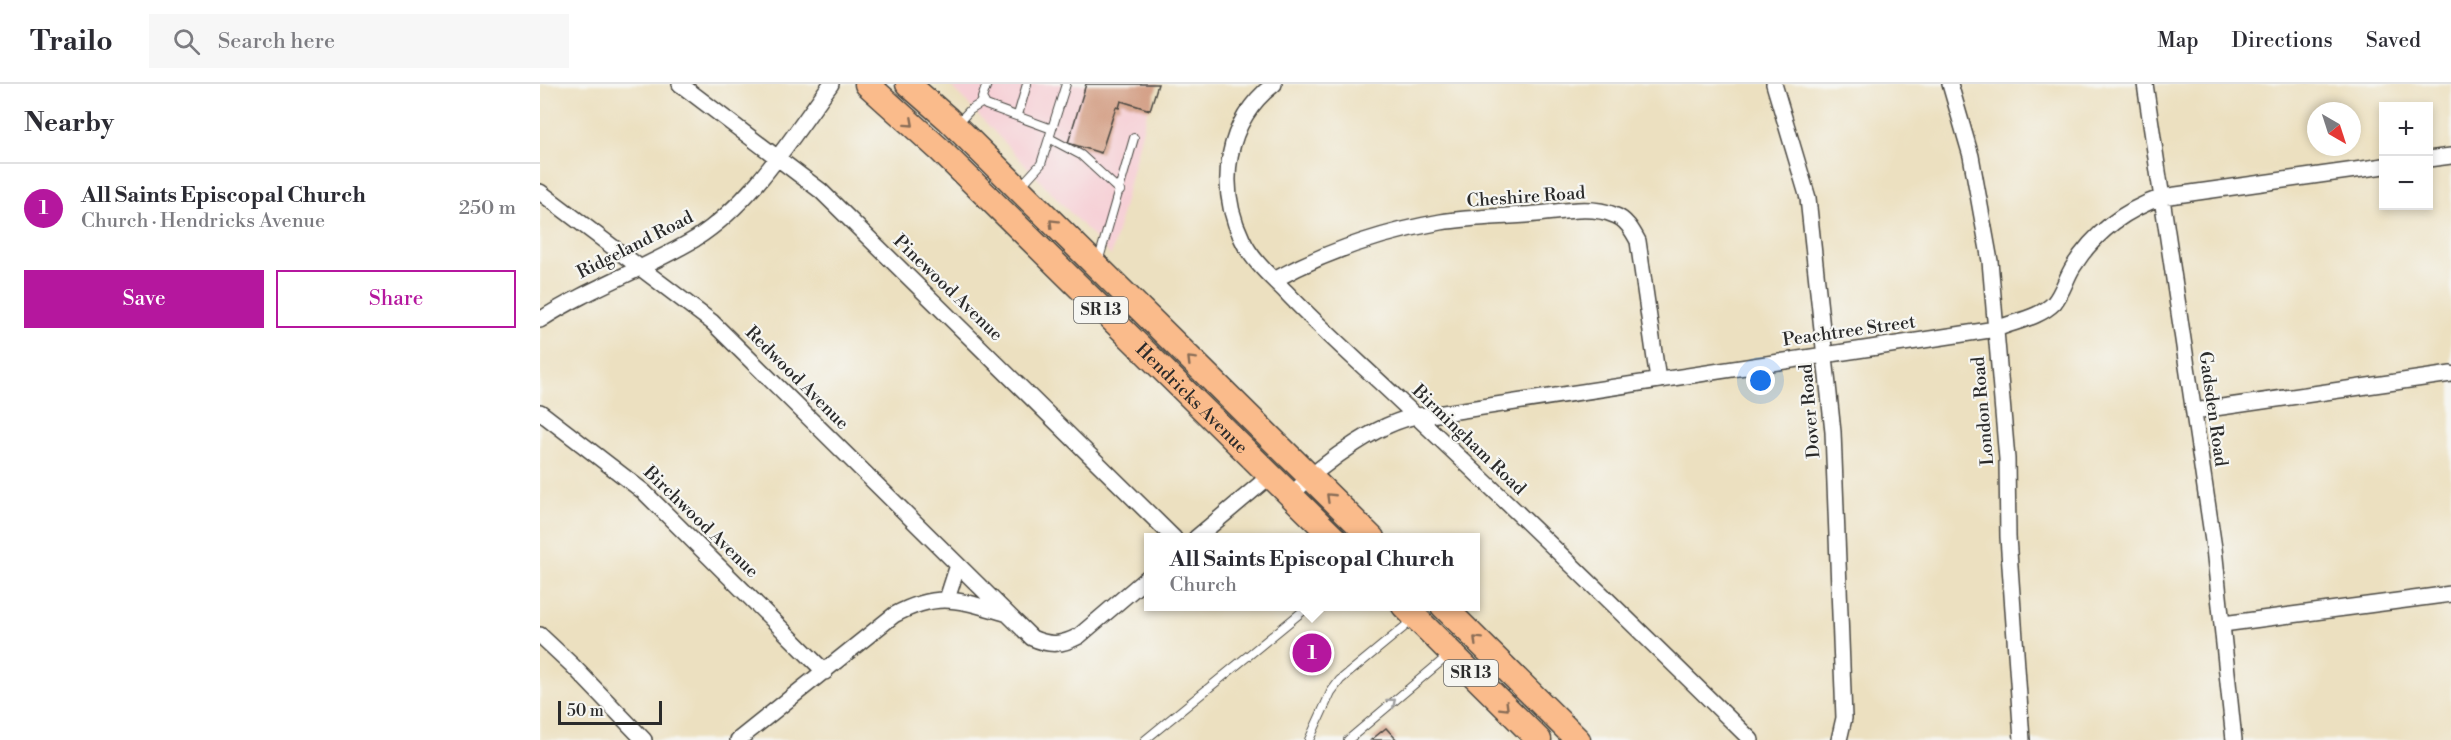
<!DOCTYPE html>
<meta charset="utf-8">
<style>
:root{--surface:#fff;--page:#f7f7f7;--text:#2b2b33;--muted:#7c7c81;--line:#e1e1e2;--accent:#b5179e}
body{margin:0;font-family:"Libre Bodoni",serif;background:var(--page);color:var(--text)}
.controls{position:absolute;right:18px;top:18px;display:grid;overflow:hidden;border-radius:0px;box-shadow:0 3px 9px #0003}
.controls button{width:54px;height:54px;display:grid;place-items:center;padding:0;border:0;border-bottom:2px solid var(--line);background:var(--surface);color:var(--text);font:30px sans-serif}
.compass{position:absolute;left:1767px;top:18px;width:54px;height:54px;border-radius:50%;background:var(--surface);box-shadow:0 3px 9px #0003;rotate:141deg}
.scale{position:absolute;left:18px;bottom:15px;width:104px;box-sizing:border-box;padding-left:6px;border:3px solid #2b2b2b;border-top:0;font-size:16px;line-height:21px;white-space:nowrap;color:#2b2b2b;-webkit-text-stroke:4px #f6f6f2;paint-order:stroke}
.you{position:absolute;left:1221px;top:297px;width:21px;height:21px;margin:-15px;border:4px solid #fff;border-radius:50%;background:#1a73e8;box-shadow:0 0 0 9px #1a73e833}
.badge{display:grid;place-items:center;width:39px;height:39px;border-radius:50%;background:var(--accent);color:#fff;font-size:20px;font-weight:700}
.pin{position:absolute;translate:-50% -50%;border:3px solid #fff;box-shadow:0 2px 6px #0006}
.popup{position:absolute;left:604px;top:449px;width:336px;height:78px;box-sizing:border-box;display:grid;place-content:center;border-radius:0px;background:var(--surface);filter:drop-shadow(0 2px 4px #0005);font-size:20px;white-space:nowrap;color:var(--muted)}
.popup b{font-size:22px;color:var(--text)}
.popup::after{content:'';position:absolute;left:50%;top:100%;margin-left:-12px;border:12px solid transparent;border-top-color:var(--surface)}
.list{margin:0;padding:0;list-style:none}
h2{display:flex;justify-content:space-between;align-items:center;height:78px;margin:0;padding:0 24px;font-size:26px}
h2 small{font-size:20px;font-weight:400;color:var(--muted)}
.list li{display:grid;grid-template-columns:39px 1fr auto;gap:18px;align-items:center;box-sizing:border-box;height:90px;padding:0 24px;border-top:2px solid var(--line)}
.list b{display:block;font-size:22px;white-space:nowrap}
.list p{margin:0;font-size:20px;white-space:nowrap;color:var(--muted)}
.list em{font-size:20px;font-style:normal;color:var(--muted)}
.actions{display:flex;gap:12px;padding:18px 24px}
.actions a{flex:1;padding:14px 0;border:2px solid var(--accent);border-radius:0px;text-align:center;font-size:21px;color:var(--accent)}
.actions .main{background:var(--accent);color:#fff}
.icon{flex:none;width:33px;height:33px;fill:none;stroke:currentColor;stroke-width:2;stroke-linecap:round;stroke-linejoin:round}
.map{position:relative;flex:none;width:1911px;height:656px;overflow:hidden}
header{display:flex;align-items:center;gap:36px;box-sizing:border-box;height:84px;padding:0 30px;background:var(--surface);border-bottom:2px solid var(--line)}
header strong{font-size:28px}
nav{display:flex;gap:33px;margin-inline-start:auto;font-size:21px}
.search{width:420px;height:54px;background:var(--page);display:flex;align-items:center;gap:15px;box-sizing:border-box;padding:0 21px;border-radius:0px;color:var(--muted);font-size:22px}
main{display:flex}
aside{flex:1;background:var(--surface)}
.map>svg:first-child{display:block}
.built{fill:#f6cfd5}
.building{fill:#d29b81}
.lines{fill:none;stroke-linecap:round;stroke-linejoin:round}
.lane-casing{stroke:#484641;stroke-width:10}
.street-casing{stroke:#484641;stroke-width:18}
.primary-casing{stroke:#484641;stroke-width:27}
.lane{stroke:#fff;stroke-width:8}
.street{stroke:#fff;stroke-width:15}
.primary{stroke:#fabb8b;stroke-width:24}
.oneway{stroke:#886c56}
.oneway2{stroke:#a0a0a0}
.labels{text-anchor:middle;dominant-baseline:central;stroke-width:4.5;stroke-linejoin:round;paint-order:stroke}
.shield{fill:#f6f6f2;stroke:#686867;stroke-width:1.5}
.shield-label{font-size:16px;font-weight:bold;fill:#2b2b2b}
.street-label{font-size:18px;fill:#2b2b2b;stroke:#f6f6f2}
</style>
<header>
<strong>Trailo</strong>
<div class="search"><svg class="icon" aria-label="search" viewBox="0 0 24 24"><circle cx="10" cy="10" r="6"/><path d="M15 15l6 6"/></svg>Search here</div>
<nav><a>Map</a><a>Directions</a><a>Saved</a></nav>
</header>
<main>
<aside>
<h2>Nearby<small></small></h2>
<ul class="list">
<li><span class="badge">1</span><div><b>All Saints Episcopal Church</b><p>Church · Hendricks Avenue</p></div><em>250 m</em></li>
</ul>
<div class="actions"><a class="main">Save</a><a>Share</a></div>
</aside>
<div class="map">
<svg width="1911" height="656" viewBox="0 0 1911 656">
<rect width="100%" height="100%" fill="#f6f6f2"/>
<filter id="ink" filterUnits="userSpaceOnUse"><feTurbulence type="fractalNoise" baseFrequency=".0167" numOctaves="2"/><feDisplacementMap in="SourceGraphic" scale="12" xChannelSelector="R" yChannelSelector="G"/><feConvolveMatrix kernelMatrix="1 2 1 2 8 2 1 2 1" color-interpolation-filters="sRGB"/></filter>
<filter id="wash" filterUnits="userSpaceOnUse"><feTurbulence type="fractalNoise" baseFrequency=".008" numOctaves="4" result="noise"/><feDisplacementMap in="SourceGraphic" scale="24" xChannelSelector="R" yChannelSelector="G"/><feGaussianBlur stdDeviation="1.35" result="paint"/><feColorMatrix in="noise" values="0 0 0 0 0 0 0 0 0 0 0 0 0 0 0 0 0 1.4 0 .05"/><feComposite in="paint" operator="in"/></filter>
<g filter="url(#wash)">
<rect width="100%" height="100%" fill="#ece0c0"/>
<path class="built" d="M408,0H614L571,172L412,3Z"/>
<g id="blocks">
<path class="building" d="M546,0H618L610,26L581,17L579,24L576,23L561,69L528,59Z
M846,644L857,656H831Z"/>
</g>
</g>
<g filter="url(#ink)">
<use href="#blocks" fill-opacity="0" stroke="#484641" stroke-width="1.5"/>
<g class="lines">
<g class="lane-casing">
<path id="lane" d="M447,0L442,14L446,21L512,45
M478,31L487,0
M417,40L430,26L443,18
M509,54L541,71L580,107
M480,103L501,80L526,0
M558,178L594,54
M605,656L769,522
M769,656L791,608L800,596L874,535
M808,656L910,570"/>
</g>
<g class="street-casing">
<path id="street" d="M140,0L281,107L634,454
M734,0C686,37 676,101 702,155C711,175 729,191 745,207C781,245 821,280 859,316C978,428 1095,542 1211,656
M1234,0L1268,114L1293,348L1304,634L1299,656
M1410,0L1431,72L1450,177L1467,375L1468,453L1482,656
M1605,0L1674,464L1694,656
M1888,75L1911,72
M0,108L172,238L492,554C510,562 522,561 539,552L608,493
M734,196C785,168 844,148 901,138C933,133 965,133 997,130C1020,128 1052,121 1074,131C1086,135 1092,146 1098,157L1118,296
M0,236C49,204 105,185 155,155C213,118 251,54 291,0
M1654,327L1911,290
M0,328L104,408L285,588
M751,411C781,381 846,330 890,331L1456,245C1475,237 1499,234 1514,219C1523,208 1526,194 1533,183C1554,149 1585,126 1622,113L1844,82
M656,454L731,391
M407,515L418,481
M1683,540L1911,510
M0,551L32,581L104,656
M198,656L354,531C399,507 418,516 465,529"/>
</g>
<g class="primary-casing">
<g id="primary">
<path id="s1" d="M327,0L399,65L794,454"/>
<path d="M368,0L408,35L832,454"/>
<path d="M864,522L999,656"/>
<path d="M903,522L1038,656"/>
</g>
</g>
<use href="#lane" class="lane"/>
<use href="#street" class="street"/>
<use href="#primary" class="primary"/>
</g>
<defs><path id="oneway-chevron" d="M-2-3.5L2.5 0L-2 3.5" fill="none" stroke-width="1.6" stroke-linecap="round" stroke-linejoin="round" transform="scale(1.5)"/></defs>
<g class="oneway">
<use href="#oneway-chevron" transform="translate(370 39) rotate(42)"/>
<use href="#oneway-chevron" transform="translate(513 139) rotate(-135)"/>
<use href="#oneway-chevron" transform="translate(651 276) rotate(-135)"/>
<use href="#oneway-chevron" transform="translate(790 413) rotate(-136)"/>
<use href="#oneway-chevron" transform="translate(937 556) rotate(-135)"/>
<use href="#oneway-chevron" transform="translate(965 623) rotate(45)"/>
</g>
<use class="oneway2" href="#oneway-chevron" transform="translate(852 618) rotate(-40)"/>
</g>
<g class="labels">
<g class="shield">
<rect x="534" y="213" width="54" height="26" rx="4.5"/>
<rect x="904" y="576" width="54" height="26" rx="4.5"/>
</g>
<g class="shield-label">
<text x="561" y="226">SR 13</text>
<text x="931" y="589">SR 13</text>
</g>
<g class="street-label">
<text transform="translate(986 113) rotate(-4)">Cheshire Road</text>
<text transform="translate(95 161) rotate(-27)">Ridgeland Road</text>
<text transform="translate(408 204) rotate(44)">Pinewood Avenue</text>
<text transform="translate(1309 247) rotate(-8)">Peachtree Street</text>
<text transform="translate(257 294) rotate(45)">Redwood Avenue</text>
<text stroke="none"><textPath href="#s1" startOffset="452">Hendricks Avenue</textPath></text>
<text transform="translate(1673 325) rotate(82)">Gadsden Road</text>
<text transform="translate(1270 327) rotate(-95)">Dover Road</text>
<text transform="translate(1443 327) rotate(-95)">London Road</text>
<text transform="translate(929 356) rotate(44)">Birmingham Road</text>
<text transform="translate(161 438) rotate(44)">Birchwood Avenue</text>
</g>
</g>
</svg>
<div class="controls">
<button>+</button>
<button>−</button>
</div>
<svg class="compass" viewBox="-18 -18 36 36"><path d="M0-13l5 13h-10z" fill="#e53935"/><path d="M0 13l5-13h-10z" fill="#7c7c81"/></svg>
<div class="scale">50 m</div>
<div class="you"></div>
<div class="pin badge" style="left:772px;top:569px">1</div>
<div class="popup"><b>All Saints Episcopal Church</b>Church</div>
</div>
</main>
